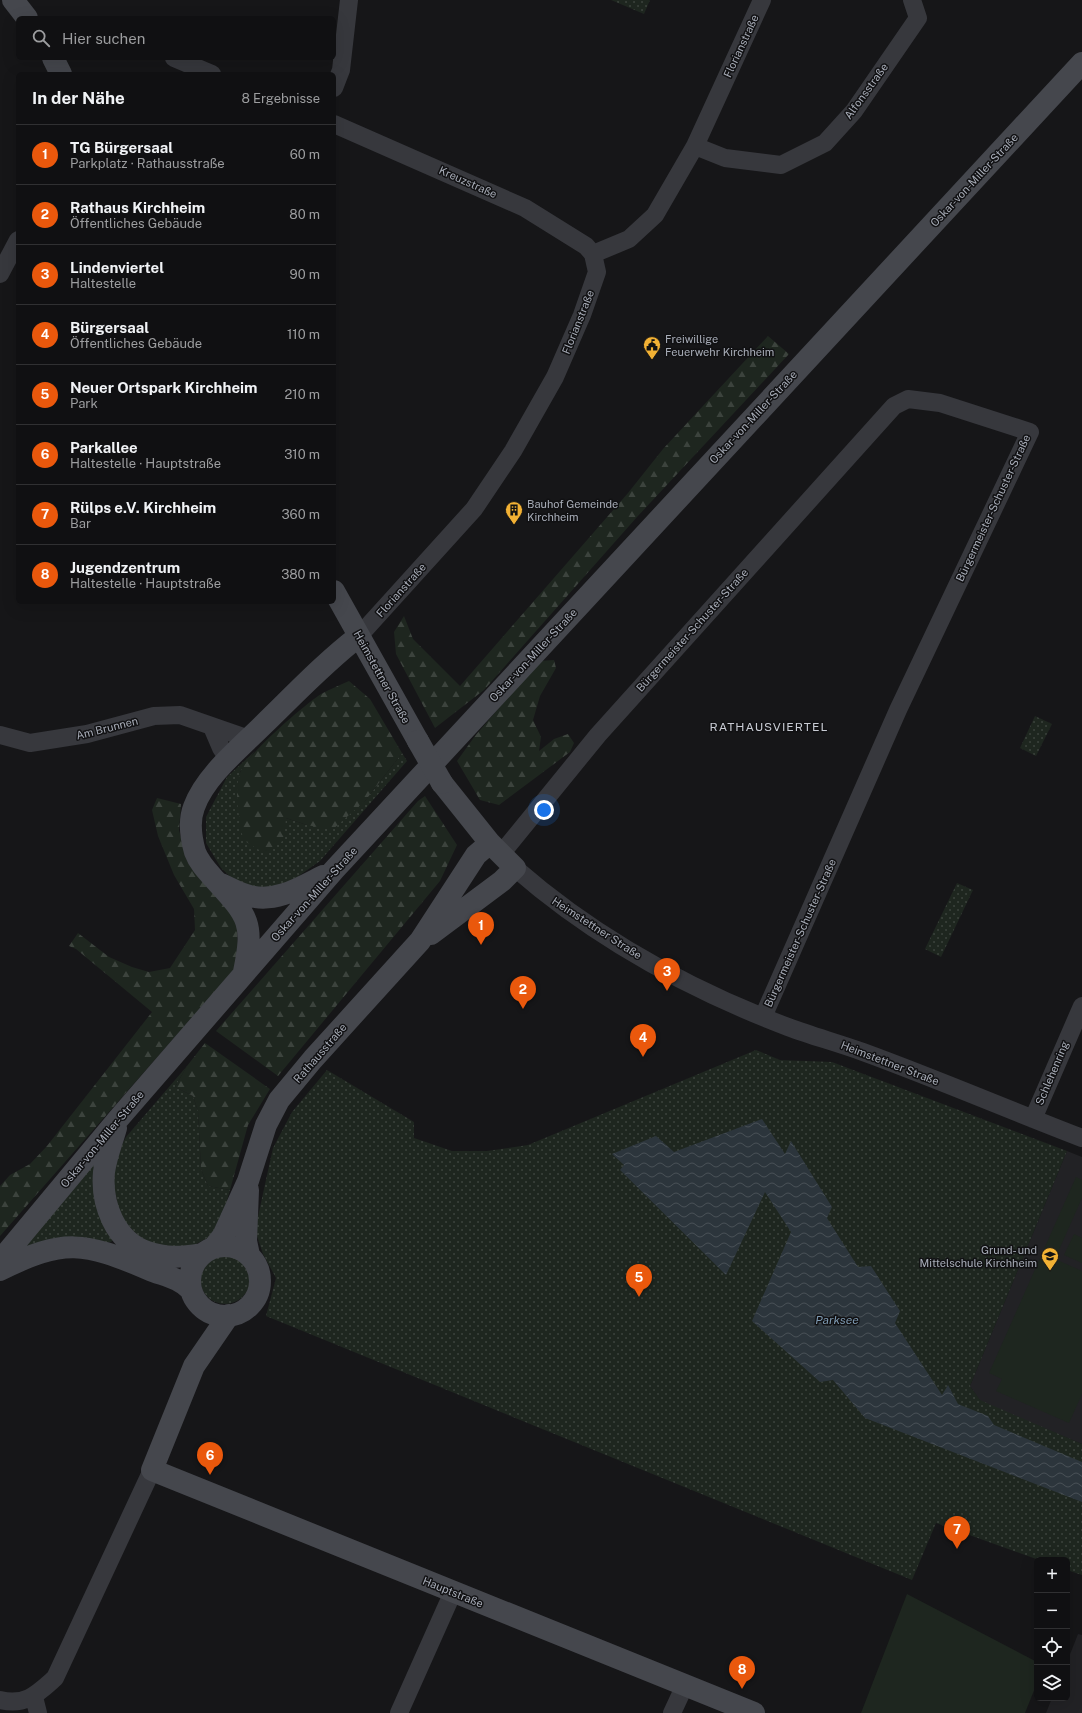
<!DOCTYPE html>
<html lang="de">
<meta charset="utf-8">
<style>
:root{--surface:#101012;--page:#1e1e20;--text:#f1f3f6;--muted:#9c9d9f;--line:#303032;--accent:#ea580c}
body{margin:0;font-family:"Public Sans",sans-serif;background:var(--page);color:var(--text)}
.controls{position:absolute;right:12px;bottom:12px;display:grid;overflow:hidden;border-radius:6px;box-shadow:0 4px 16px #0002}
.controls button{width:36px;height:36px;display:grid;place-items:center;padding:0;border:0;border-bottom:1px solid var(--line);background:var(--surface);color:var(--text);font:20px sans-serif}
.you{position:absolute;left:544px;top:810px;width:14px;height:14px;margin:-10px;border:3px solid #fff;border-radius:50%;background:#1a73e8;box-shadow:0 0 0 6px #1a73e833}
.badge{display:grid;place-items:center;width:26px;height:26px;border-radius:50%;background:var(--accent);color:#fff;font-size:13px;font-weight:700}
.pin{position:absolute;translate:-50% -33px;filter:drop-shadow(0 1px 2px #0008)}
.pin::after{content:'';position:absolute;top:21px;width:14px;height:12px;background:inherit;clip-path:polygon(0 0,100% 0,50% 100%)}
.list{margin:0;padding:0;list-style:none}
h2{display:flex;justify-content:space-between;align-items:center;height:52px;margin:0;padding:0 16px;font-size:17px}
h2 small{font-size:13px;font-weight:400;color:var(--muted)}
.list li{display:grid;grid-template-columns:26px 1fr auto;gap:12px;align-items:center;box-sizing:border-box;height:60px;padding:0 16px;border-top:1px solid var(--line)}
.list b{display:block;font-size:15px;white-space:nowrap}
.list p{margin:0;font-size:13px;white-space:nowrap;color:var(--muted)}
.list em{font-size:13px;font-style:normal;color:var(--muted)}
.icon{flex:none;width:22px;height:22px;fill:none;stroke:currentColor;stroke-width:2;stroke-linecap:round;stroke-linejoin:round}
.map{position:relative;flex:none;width:1082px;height:1713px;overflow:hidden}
.search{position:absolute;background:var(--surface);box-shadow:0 4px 16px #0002;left:16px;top:16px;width:320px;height:44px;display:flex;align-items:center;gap:10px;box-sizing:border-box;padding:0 14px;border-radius:6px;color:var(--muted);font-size:15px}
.panel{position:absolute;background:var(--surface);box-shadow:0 4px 16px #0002;left:16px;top:72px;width:320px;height:532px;border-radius:6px}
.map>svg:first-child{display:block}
.built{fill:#222225}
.green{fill:url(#green-dots)}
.forest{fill:url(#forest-firs)}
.pitch{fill:#1e261f}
.water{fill:url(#water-waves)}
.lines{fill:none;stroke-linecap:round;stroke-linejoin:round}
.street{stroke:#37383d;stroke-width:18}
.secondary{stroke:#45474d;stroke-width:22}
.secondary-bridge{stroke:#45474d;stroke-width:22}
.labels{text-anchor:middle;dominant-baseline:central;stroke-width:3;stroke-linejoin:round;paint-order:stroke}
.street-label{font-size:11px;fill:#a8adb8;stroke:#111113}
.poi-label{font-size:11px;fill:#a8adb8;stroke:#111113;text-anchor:start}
.neighbourhood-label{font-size:12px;letter-spacing:1px;fill:#c9ccd4;stroke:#111113}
.water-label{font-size:12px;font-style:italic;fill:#7f9bb3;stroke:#111113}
</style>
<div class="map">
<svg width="1082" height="1713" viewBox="0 0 1082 1713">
<defs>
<pattern id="green-dots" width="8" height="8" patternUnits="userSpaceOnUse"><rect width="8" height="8" fill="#1e261f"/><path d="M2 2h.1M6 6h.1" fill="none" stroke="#3c433d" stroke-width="1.8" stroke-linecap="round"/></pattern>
<pattern id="forest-firs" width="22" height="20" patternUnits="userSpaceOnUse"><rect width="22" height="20" fill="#1e261f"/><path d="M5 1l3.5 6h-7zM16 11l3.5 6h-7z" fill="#3c433d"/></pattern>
<pattern id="water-waves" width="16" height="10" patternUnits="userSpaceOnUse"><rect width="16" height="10" fill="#2c353c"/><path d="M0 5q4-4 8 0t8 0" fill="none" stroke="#485056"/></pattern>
</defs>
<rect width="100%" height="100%" fill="#161618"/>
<path class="built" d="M1067,1151L1082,1157V1444L981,1402L970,1386Z
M1078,1634L1082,1635V1713H1046L1052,1698H1067V1662Z"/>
<path class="green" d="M611,0H650L644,14Z
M1035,716L1052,724L1036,756L1020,748Z
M255,751L240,772L286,818L307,825L365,801L402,753L407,761L320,861L293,880L265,889L240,886L221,868L206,843V817L227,777Z
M957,883L973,890L941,957L925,949Z
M756,1050L780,1060L832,1062L1067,1151L970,1386L980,1400L1082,1444V1575L1067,1570V1560H1039L936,1523L912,1580L266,1316L276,1278L263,1254L255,1230L273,1148L292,1112L327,1070L414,1122V1138L452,1151H487L528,1145Z
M187,1066L175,1087L193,1096L198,1111L201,1169L208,1186L230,1190L223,1215L211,1236L183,1251L148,1246L120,1217L112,1177L118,1152L126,1137Z
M99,1156L113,1240L111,1242L17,1253Z
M200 1279a25 25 0 1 1 50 0a25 25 0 1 1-50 0Z"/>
<path class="forest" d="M768,336L789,354L637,517L484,690L435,728L396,654L394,632L404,616L413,639L460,686L628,493L663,449Z
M554,660L556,668L540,696L533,720L541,737L539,751L554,739L568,734L574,743L570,752L499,805L480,800L457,761L475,736L539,661Z
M349,681L370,699L402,753L365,801L332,830L307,825L286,818L284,840L264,853L243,840C240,818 233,794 240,773C246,755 304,705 321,694C330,689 340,685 349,681Z
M425,796L457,845L440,881L278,1076L216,1031L418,801Z
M157,798L181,804L179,830L187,860L236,912L239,964L0,1236V1186L10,1175L30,1164L47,1146L152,1012L76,949L69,946L78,933L109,957L132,967L149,972L170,968L195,930L194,909L174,875L158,836L152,810Z
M205,1043L270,1089L248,1125L230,1190L208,1186L201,1169L198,1111L193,1096L175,1087L187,1066Z"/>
<path class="pitch" d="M1076,1177L1082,1180V1198L1055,1259L1082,1271V1394L1069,1423L996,1391L1002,1379L989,1373Z
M1074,1234L1082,1238V1263L1064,1255Z
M907,1594L1037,1662V1683L1025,1713H861Z"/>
<path class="water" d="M762,1119L785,1154L791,1141L832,1207L827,1218L858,1267L871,1266L900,1311L895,1323L942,1395L948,1385L958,1404L988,1416L994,1425L1082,1462V1502L865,1418L833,1380L820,1382L752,1321L791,1232L765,1192L726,1275L620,1170L624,1165L612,1154L656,1136L674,1152Z"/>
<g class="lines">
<path class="street" d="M174,58L212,74
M334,88L341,70L349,0
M334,124L525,208L586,246L593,254
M695,146L725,158L781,165L825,143L854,111L918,18L912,0
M0,274L18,240
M359,636L474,509L513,451L555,377L582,315L597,272L593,254L629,239L655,215L695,146L762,0
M212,727L221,748L229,760
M0,735L30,743L87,734L154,716L180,715L249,739
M501,854L598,735L894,406L908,399L940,403L1030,432L898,710L763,1017
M515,868C595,938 688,989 788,1027C812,1036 838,1043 863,1052C937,1079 1009,1110 1082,1138
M1033,1119L1082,1006
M34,1697L38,1713
M0,1700C26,1706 37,1694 55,1678L152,1470
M399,1713L453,1592
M672,1713L685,1685"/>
<path class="secondary" d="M13,0L27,18
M53,58L61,74
M334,591L418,741
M221,884C230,888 240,894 250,896C276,903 301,887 323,876
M431,934L502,881L515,868L490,843L442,783
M244,972C254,923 249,917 216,881C208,872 199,863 195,852C191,838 189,820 194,807C205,776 241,747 264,724C295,694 324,663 359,636
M116,1128C112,1142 106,1157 104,1172C101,1204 115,1241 147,1252C166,1259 183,1257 202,1254
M248,1190L246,1241L249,1255
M190 1281a35 35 0 1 1 70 0a35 35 0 1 1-70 0Z
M214,1247L223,1236L248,1181L266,1125L279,1100L313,1059L420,941L476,855L490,843
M0,1261L119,1118L334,870L1082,63
M0,1270C64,1238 84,1242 148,1269C164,1276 178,1277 191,1290
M229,1315L194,1366L152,1470L754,1713"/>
<path class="secondary-bridge" d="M418,741L442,783"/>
</g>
<defs>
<g id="civic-pin" transform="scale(0.9)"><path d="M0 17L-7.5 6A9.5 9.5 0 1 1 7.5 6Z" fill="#f2b134" stroke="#111113"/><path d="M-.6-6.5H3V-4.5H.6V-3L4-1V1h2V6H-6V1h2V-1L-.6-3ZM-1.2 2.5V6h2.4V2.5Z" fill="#111"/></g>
<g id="building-pin" transform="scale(0.9)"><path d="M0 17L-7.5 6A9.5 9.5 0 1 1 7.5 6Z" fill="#f2b134" stroke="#111113"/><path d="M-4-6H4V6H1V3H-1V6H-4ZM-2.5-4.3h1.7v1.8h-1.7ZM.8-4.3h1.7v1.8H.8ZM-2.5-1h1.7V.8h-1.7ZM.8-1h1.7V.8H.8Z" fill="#111"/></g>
<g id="school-pin" transform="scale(0.9)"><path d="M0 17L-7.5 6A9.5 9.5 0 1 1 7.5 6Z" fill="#f2b134" stroke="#111113"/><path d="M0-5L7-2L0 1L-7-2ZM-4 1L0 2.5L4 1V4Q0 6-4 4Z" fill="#111"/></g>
</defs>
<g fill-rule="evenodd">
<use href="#civic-pin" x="652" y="345"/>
<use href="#building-pin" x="514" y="510"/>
<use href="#school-pin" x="1050" y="1256"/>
</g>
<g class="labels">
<g class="street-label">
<text transform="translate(741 46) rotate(-65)">Florianstraße</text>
<text transform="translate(866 91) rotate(-54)">Alfonsstraße</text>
<text transform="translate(974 180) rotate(-47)">Oskar-von-Miller-Straße</text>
<text transform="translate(468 182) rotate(24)">Kreuzstraße</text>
<text transform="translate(578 322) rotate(-68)">Florianstraße</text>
<text transform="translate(753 417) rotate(-47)">Oskar-von-Miller-Straße</text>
<text transform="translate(993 508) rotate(-65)">Bürgermeister-Schuster-Straße</text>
<text transform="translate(401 590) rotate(-48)">Florianstraße</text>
<text transform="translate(692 630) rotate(-48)">Bürgermeister-Schuster-Straße</text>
<text transform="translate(533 655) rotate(-47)">Oskar-von-Miller-Straße</text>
<text transform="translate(382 677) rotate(61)">Heimstettner Straße</text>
<text transform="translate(107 728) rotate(-14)">Am Brunnen</text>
<text transform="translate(314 894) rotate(-48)">Oskar-von-Miller-Straße</text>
<text transform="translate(597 928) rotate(33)">Heimstettner Straße</text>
<text transform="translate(800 933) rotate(-66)">Bürgermeister-Schuster-Straße</text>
<text transform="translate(320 1053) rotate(-49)">Rathausstraße</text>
<text transform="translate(890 1063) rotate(21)">Heimstettner Straße</text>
<text transform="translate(1052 1073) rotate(-67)">Schlehenring</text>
<text transform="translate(102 1139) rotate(-50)">Oskar-von-Miller-Straße</text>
<text transform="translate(453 1592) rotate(22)">Hauptstraße</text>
</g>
<g class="poi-label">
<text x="665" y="339">Freiwillige<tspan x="665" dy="13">Feuerwehr Kirchheim</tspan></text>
<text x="527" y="504">Bauhof Gemeinde<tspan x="527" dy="13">Kirchheim</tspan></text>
<text x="1037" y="1250" text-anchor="end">Grund- und<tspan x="1037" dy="13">Mittelschule Kirchheim</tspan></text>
</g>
<g class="neighbourhood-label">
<text x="769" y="727">RATHAUSVIERTEL</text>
</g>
<g class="water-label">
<text x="837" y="1320">Parksee</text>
</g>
</g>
</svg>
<div class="controls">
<button>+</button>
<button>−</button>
<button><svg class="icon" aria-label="locate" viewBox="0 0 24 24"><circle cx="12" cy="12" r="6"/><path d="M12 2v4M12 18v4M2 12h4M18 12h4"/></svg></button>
<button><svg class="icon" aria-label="layers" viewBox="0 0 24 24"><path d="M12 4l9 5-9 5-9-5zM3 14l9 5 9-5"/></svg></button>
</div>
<div class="you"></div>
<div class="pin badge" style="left:481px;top:945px">1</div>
<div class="pin badge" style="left:523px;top:1009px">2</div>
<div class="pin badge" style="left:667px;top:991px">3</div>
<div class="pin badge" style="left:643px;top:1057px">4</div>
<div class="pin badge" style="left:639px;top:1297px">5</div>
<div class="pin badge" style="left:210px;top:1475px">6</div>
<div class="pin badge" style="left:957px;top:1549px">7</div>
<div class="pin badge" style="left:742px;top:1689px">8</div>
<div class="search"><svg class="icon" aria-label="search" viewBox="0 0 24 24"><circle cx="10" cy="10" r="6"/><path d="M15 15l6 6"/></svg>Hier suchen</div>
<section class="panel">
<h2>In der Nähe<small>8 Ergebnisse</small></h2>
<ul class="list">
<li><span class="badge">1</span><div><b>TG Bürgersaal</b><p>Parkplatz · Rathausstraße</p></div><em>60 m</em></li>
<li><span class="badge">2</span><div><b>Rathaus Kirchheim</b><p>Öffentliches Gebäude</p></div><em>80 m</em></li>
<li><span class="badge">3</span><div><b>Lindenviertel</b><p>Haltestelle</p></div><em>90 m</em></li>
<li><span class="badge">4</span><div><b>Bürgersaal</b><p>Öffentliches Gebäude</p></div><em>110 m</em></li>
<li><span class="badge">5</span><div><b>Neuer Ortspark Kirchheim</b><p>Park</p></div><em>210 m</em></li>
<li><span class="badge">6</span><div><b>Parkallee</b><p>Haltestelle · Hauptstraße</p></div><em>310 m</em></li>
<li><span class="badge">7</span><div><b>Rülps e.V. Kirchheim</b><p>Bar</p></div><em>360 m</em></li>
<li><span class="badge">8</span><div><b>Jugendzentrum</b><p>Haltestelle · Hauptstraße</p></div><em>380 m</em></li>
</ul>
</section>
</div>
